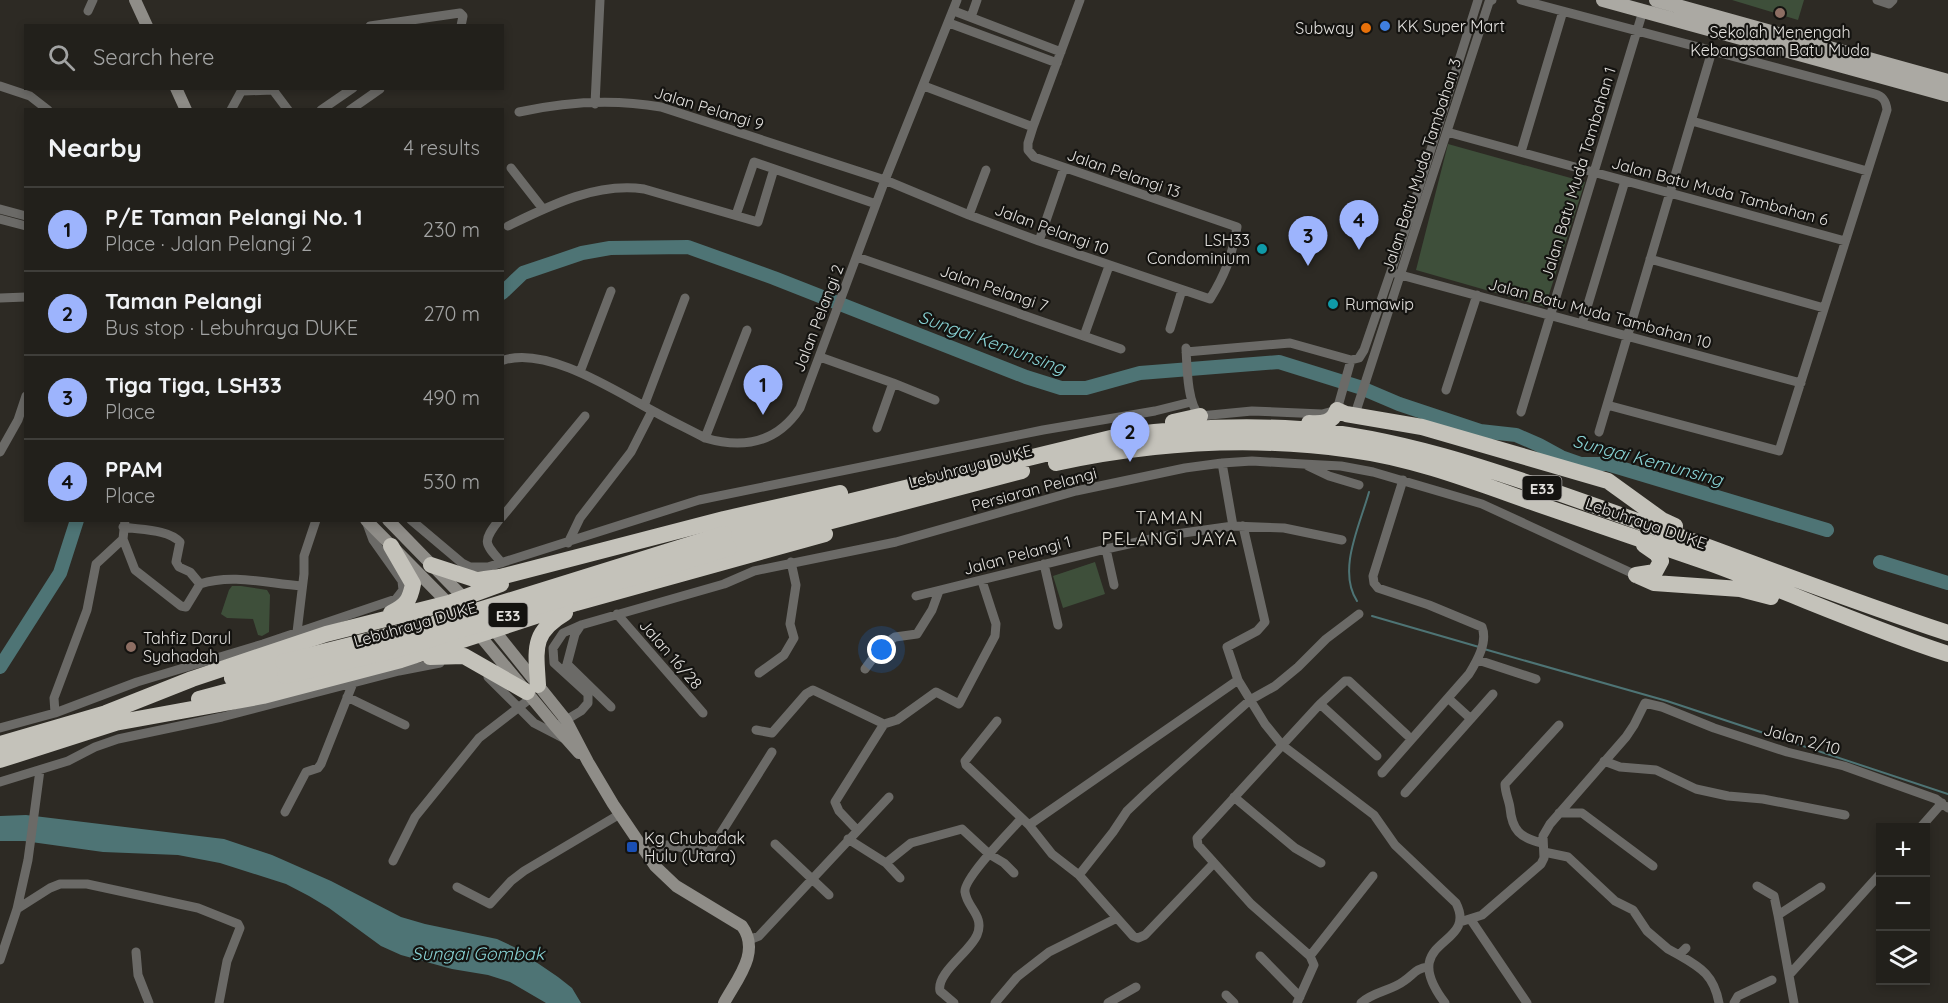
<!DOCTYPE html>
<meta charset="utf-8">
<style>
:root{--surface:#22201b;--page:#2e2d28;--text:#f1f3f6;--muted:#a2a3a3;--line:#3f3e3a;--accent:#9db4fd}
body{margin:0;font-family:Quicksand,sans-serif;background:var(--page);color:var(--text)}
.controls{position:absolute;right:18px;bottom:18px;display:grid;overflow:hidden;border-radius:0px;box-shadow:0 3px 9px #0003}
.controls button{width:54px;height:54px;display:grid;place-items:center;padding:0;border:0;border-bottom:2px solid var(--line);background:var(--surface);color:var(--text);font:30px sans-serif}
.you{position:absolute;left:882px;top:650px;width:21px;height:21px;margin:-15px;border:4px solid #fff;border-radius:50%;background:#1a73e8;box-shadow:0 0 0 9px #1a73e833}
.badge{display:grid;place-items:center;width:39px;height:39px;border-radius:50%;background:var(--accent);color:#111;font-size:20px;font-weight:700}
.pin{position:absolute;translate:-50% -50px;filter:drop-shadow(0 2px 3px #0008)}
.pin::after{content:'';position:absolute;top:32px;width:21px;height:18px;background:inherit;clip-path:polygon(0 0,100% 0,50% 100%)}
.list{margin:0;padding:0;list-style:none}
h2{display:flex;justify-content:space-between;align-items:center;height:78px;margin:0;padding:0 24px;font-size:26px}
h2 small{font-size:20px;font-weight:400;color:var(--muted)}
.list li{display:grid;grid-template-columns:39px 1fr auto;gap:18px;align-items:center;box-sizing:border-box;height:84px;padding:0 24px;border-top:2px solid var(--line)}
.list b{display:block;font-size:22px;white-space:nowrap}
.list p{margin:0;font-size:20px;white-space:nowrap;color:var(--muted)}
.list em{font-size:20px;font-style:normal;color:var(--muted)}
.icon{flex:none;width:33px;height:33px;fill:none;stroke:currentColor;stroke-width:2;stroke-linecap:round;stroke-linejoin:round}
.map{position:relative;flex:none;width:1948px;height:1003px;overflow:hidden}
.search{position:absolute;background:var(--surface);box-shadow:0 3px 9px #0003;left:24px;top:24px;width:480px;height:66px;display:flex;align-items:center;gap:15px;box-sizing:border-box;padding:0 21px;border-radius:0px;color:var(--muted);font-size:22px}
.panel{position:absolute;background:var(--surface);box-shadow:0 3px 9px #0003;left:24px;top:108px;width:480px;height:414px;border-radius:0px}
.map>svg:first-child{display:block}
.green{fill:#3e4f3a}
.water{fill:#4e7475}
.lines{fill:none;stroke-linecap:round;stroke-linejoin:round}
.stream{stroke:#4e7475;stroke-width:2}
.river{stroke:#4e7475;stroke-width:14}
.street{stroke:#6b6a67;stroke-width:9}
.secondary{stroke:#8f8d88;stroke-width:12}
.primary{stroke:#aba9a3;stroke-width:14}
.highway{stroke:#c4c2ba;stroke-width:16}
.highway-bridge{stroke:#c4c2ba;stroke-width:16}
.education-dot{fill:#8d6e63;stroke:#141310;stroke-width:2}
.shop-dot{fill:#3f7fe0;stroke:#141310;stroke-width:2}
.food-dot{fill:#e8710a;stroke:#141310;stroke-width:2}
.culture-dot{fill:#0f9aa8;stroke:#141310;stroke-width:2}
.transit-dot{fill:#1a4fb4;stroke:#141310;stroke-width:2}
.labels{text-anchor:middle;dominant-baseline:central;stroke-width:4.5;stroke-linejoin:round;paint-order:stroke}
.shield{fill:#141310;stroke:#a5a3a0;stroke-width:1.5}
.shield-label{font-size:15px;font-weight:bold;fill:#e3e1de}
.poi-label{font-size:16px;fill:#e3e1de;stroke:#141310;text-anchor:start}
.street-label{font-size:16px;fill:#e3e1de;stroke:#141310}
.water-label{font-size:18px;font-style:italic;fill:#87d1d3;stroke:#141310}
.neighbourhood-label{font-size:18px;letter-spacing:1.5px;fill:#e0ddd5;stroke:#141310}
</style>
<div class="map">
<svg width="1948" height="1003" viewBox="0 0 1948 1003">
<rect width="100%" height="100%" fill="#2d2a24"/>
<path class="green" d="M1732,0H1804L1798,20Z
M1448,144L1585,182L1545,307L1416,270Z
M1095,562L1105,594L1063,608L1053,576Z
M232,586H241L267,590L270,595L269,632L262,636L258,635L253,619L227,618L221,614L229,590Z"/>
<path class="water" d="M26,815L224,839L272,855L331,881L401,917L425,924L497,939L514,947L558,977L572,988L581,1003H546L510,982L488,975L452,969L401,955L381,946L329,908L309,896L286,884L220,863L178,855L103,852L24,841H0V816Z"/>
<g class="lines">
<path class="stream" d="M1357,601C1337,570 1360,525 1369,492
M1372,616L1479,647
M1484,649L1667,701L1948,794"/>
<path class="river" d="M502,293L523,273L582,253L610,248L688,247L774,278L1026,377L1061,388H1086L1140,373L1279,362L1359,387L1399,404L1480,431L1516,435L1539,445L1561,457L1581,464H1607L1827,530
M1880,562L1948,583
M0,667L60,573L77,520"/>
<path class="street" d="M1521,0L1875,94C1883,96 1886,101 1887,110L1779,451L1607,405
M1877,0L1889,4L1893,0
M88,11L93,0
M954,11L1061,52
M971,17L977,0
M949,23L1057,63
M370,26L460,13L463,16L461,26
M0,86L30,96L48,110
M924,86L1033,127
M243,91L273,90L288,110
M595,104L600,0
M231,110L243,88
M321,110L353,88
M350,110L380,89
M519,112C564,102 615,99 661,107L885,180L969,215L1039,241L1210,299C1225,275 1232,256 1237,227L1034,157L1028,150V143L1033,127L1080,0
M1692,121L1867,171
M1447,132L1845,241
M1521,152L1563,11
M511,168L543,209
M0,209L26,216
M736,215L754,162L876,204
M969,215L986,170
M0,219L26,226
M508,226C549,206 596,182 644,189L758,222L774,169
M1039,241L1064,168
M857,257L1121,349
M1650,259L1824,308
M1397,274L1801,383
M0,298L26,297
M1582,324L1625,181
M1170,329L1182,290
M1084,336L1109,266
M1186,348C1187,366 1187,404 1200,416L1252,411L1322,414L1337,410L1351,360L1359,358L1364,350L1410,216L1478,0
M1186,352L1290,343L1351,360
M820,357L893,383L935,400
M504,360C548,346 617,392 655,412C671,421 688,429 705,438C743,449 777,443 800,408L885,180L957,0
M580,372L611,291
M1446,390L1477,295
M644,406L685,298
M1357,408L1489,2L1492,0
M1521,412L1643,11
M877,428L893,383
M1599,432L1712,51
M705,438L747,330
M0,452L18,420L26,396
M1222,463L1233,526
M1308,466L1329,476L1359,485
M502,517L585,416
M125,520L123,539L135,570L181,606L186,607L200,584C233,573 269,584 302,586
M411,520L462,563L470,567H488L699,500L1043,430L1155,411L1191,402
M499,520C482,542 484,543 502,563
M1243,526L1265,622L1257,631L1227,647L1238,680L1265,724L1282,745L1374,815L1395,845L1456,903C1479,948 1395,937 1445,1003
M123,527C141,530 168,529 180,542L176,562L179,567L190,572L200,584
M568,543L580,518L631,452L652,411
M1106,549L1114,585
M1044,564L1058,625
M916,596L1106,549L1169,535L1233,526L1284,528L1342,540
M617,614L703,713
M297,632L304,574V556L316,520
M1478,660L1536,679
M567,664L611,707
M566,668L575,634L581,625
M865,669L882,646L895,637L917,634L932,610L939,591
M759,673L784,655L794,638L790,624L796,585L791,562
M488,677L534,723L563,738
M347,697L405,725
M1449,699L1471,719
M1320,704L1377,756
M55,713L54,698L87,610L96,564L123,539
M561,723L581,711L588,703V694L554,663L553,648L563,633L581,625L724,584L754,571L896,542L1076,491L1185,468L1222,463L1252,461L1303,464L1341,466L1373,472L1482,504L1636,575
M0,728L55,713L137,682L263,644L396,599L403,590L402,581L373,540L366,521
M756,730L772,733L806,694L813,690L884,724L897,720L936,692L959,704L995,636L996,624L982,581
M1604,761L1620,767L1656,770L1696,789L1728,796L1763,799L1845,815
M1382,773L1469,674C1477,661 1488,642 1482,627L1429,605L1378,588L1374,583L1373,576L1403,480
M0,782L68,761L95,747L118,739L222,717L399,671L440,663
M1405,793L1493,694
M1234,797L1295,848L1321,863
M285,812L306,772L318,768L321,764L353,683
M1559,813H1582L1653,866
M1029,825L1238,680
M1920,828L1942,803
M857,830L839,811L835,802L884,724
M848,839L886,863L911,843L962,829L989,854L1004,863L1014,873
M1542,843C1520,838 1512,830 1510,808C1509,800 1505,793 1505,784L1559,725
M775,844L829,895
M1544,852L1568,857L1615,901L1633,910L1647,931L1668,949L1679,955L1686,948
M646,854L667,845L709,852L772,752
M393,861L415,817L479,738L531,698
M886,863L900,878
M1079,875L1113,832L1127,811L1148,791L1250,700L1275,686L1298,667L1326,639L1359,614
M1757,886L1774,896L1778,915
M457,887L490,904L511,881L524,871L620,814
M17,909L50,888L60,884H87L198,908L238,924L240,928L227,961L219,1003
M1117,918L1133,936L1138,938L1145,935L1214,863
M1471,920L1527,1003
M1460,922L1482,915L1541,864L1544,858L1543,836L1550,824L1626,737L1634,725L1645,703L1662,707L1714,728L1787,752L1844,766L1936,799L1948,808
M749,940L759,936L889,797
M136,952L138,975L149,1003
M1679,955C1702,968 1714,976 1719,1003
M1260,956L1300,997
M1310,956L1373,876
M0,960L17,909L28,860L40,770
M1790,974L1880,874
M1226,995L1234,1003
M954,1003L940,991C936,973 970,952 977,935C985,916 967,908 965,892C963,879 1011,830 1021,819
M995,1003L1017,977L1049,952L1117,918L1079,875L1052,854L1029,825L966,765L965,761L997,721
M1108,1003L1136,987
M1297,1003L1314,965L1310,956L1251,904L1198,845L1197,838L1320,704L1345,681H1349L1407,735
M1361,1003C1372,992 1391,991 1404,981C1413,975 1416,968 1428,967
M1734,1003L1738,996L1772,980
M1794,1003L1778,915L1821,887"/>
<path class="secondary" d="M135,0L147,26
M176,88L186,110
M366,520L453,608
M388,520L467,601
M490,625L566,720L588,762L613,804L655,866L676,886L742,926C761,952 737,979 724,1003
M476,631L555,726L579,753"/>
<path class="primary" d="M1603,0L1948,95
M1656,0L1948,81"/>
<path class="highway" d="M1173,422L1200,416
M1309,423C1322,424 1333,423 1337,410L1346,414L1422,427L1608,481L1662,520L1675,526
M1056,463C1153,442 1253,436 1352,450C1420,459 1485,486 1549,508C1603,527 1658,545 1712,564C1791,593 1868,628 1948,654
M724,534L819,509L1119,436C1180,428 1240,425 1300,429C1397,437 1490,469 1581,501C1704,544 1825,592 1948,633
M729,548L1022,471
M431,565L477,580L500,577L724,519L840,493
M1636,575L1654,583L1740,589L1771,597
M1636,575L1655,572L1661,561L1657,554L1644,545
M391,613C406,606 410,600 413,584L391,546
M430,657L464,656L527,692
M232,678L283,662
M538,685C536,649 531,633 565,613
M199,699L285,676
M106,713L192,679L326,634L449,603L501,584
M115,723L263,696L401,660L576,603L825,534
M0,744L117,710
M0,760L125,720"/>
<path class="highway-bridge" d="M283,662L434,624L724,534
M285,676L392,651L729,548"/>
</g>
<g class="education-dot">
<circle cx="1780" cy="13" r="6"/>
<circle cx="131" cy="647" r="6"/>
</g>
<circle class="shop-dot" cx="1385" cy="26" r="6"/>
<circle class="food-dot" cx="1366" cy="28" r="6"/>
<g class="culture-dot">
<circle cx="1262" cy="249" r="6"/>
<circle cx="1333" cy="304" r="6"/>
</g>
<rect class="transit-dot" x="626" y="841" width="12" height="12" rx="3"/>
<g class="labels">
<g class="shield">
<rect x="1522.5" y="476" width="39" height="24" rx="4.5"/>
<rect x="488.5" y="603" width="39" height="24" rx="4.5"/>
</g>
<g class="shield-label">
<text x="1542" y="488">E33</text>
<text x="508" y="615">E33</text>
</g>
<g class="poi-label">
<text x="1397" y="26">KK Super Mart</text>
<text x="1354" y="28" text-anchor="end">Subway</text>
<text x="1780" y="32" text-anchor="middle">Sekolah Menengah<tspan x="1780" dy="18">Kebangsaan Batu Muda</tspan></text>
<text x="1250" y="240" text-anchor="end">LSH33<tspan x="1250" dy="18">Condominium</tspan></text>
<text x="1345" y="304">Rumawip</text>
<text x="143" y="638">Tahfiz Darul<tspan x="143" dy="18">Syahadah</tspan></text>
<text x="644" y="838">Kg Chubadak<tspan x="644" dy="18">Hulu (Utara)</tspan></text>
</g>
<g class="street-label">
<text transform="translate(709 108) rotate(17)">Jalan Pelangi 9</text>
<text transform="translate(1421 165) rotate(-72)">Jalan Batu Muda Tambahan 3</text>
<text transform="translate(1124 173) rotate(19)">Jalan Pelangi 13</text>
<text transform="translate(1578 173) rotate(-73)">Jalan Batu Muda Tambahan 1</text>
<text transform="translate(1720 191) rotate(15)">Jalan Batu Muda Tambahan 6</text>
<text transform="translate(1052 229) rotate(20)">Jalan Pelangi 10</text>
<text transform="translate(994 288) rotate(19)">Jalan Pelangi 7</text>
<text transform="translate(1600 313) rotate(15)">Jalan Batu Muda Tambahan 10</text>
<text transform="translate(818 318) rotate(-69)">Jalan Pelangi 2</text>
<text transform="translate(970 466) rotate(-15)">Lebuhraya DUKE</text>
<text transform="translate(1034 489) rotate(-15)">Persiaran Pelangi</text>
<text transform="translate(1646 523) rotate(19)">Lebuhraya DUKE</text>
<text transform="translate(1017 555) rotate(-15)">Jalan Pelangi 1</text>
<text transform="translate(415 624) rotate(-16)">Lebuhraya DUKE</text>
<text transform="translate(671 654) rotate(49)">Jalan 16/28</text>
<text transform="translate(1802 739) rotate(15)">Jalan 2/10</text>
</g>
<g class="water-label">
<text transform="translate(992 342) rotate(20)">Sungai Kemunsing</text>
<text transform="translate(1648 460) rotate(15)">Sungai Kemunsing</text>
<text x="478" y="953">Sungai Gombak</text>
</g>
<g class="neighbourhood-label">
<text x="1170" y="517">TAMAN<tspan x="1170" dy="21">PELANGI JAYA</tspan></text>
</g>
</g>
</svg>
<div class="controls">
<button>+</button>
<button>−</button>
<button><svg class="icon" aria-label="layers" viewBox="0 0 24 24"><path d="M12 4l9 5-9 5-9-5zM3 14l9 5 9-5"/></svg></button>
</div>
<div class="you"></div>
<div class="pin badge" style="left:763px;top:415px">1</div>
<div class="pin badge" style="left:1130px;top:462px">2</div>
<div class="pin badge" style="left:1308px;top:266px">3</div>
<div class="pin badge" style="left:1359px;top:250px">4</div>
<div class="search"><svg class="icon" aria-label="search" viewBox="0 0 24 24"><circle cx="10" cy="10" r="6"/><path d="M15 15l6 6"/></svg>Search here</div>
<section class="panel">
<h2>Nearby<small>4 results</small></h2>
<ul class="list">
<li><span class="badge">1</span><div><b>P/E Taman Pelangi No. 1</b><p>Place · Jalan Pelangi 2</p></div><em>230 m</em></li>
<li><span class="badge">2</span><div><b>Taman Pelangi</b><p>Bus stop · Lebuhraya DUKE</p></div><em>270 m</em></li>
<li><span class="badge">3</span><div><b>Tiga Tiga, LSH33</b><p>Place</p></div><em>490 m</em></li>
<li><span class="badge">4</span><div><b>PPAM</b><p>Place</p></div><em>530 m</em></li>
</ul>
</section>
</div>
